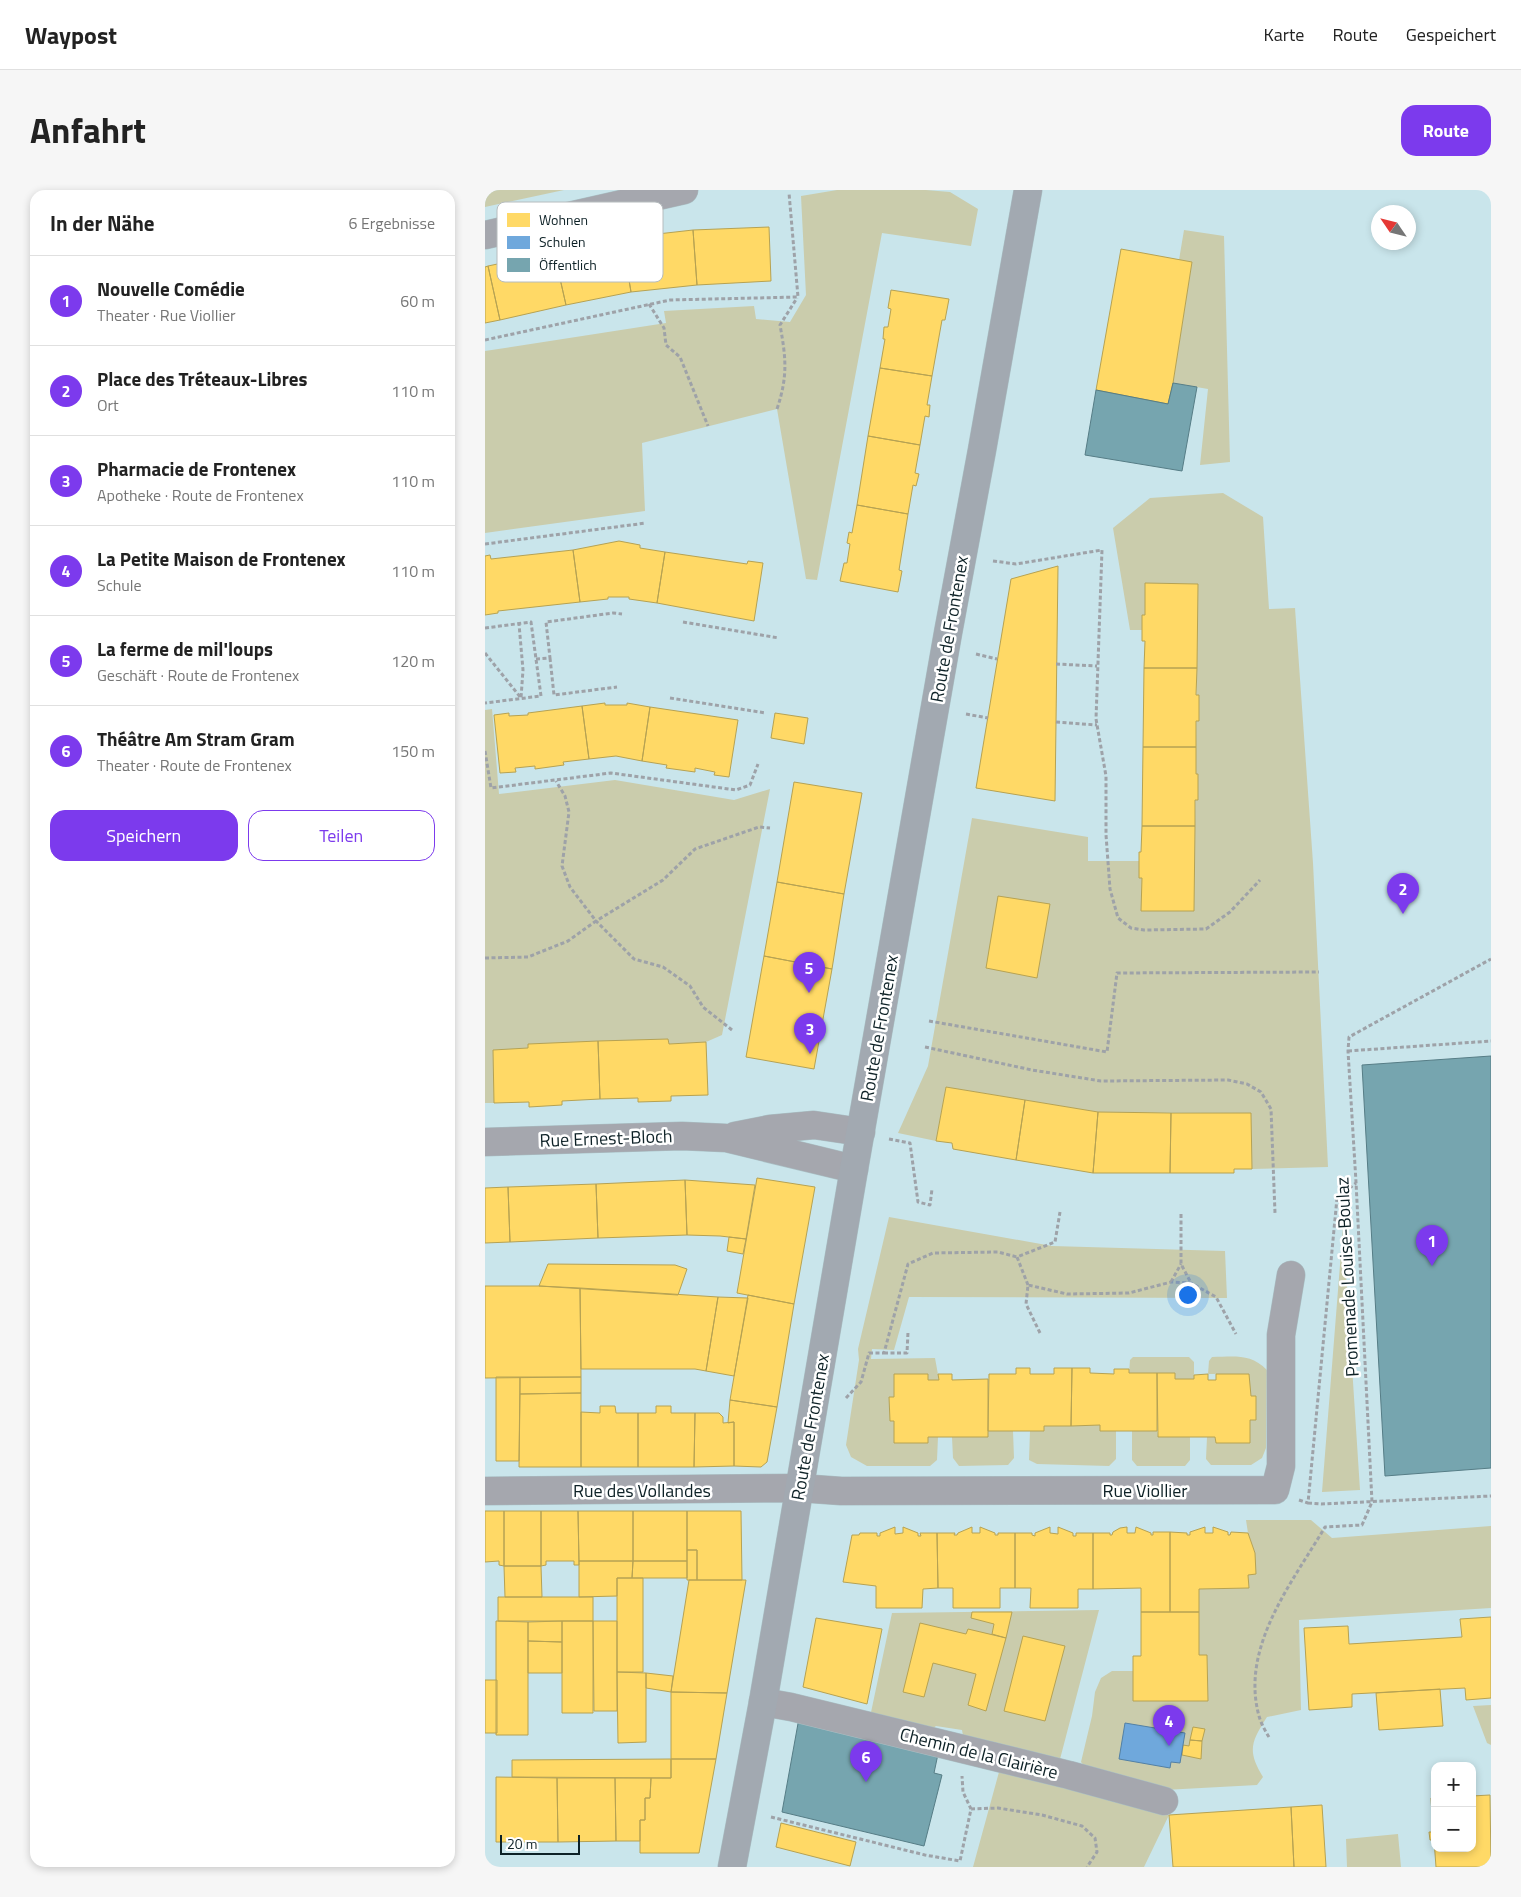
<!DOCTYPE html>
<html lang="de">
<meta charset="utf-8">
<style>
:root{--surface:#fff;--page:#f6f6f6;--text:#222;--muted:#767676;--line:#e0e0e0;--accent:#7c3aed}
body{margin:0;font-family:"Titillium Web",sans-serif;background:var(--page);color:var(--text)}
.controls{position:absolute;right:15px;bottom:15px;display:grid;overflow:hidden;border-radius:10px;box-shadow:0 2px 8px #0003}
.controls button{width:45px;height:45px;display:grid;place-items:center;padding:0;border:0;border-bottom:1px solid var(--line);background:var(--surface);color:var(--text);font:25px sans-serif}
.compass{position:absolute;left:886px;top:15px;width:45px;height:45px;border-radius:50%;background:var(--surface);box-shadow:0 2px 8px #0003;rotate:305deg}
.scale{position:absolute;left:15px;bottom:12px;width:80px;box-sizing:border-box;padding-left:5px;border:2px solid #0d2126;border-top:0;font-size:14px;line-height:18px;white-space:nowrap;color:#0d2126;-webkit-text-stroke:4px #fff;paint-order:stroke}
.you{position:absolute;left:702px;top:1104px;width:18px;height:18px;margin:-12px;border:4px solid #fff;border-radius:50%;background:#1a73e8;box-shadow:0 0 0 8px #1a73e833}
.badge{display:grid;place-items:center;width:32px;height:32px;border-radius:50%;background:var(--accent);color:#fff;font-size:16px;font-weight:700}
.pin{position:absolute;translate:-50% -41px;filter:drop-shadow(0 1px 2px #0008)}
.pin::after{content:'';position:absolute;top:26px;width:18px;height:15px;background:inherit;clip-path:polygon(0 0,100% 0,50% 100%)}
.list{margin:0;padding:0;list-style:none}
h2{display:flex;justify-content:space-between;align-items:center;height:65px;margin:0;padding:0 20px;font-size:21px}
h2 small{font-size:16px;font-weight:400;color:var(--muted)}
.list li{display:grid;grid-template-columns:32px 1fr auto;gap:15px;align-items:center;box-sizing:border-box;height:90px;padding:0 20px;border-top:1px solid var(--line)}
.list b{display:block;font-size:19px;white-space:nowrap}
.list p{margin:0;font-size:16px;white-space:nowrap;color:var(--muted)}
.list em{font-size:16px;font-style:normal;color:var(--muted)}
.actions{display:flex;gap:10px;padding:15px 20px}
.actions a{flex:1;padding:11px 0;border:1px solid var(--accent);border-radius:15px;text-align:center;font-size:18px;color:var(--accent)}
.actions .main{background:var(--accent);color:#fff}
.map{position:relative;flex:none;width:1006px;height:1677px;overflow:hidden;border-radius:15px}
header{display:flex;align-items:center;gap:30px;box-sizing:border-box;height:70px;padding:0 25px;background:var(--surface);border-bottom:1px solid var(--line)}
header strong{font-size:24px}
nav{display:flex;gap:28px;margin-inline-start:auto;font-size:18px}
.intro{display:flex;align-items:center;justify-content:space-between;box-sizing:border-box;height:120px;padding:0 30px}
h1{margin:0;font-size:35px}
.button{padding:12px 22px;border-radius:15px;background:var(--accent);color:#fff;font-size:18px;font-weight:700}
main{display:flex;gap:30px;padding:0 30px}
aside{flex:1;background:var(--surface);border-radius:15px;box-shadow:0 2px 8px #0003}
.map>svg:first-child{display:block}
.green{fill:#caccac}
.homes{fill:#ffd966;stroke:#b6a253}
.schools{fill:#6fa8dc;stroke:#5280a5}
.public{fill:#76a5af;stroke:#567d86}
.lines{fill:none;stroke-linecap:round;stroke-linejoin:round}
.minor-casing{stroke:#aac0c5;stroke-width:29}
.major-casing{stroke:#aac0c5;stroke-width:29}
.path{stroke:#9ea2a8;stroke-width:3;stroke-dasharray:4 2.5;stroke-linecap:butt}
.minor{stroke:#a5a7ae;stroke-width:28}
.major{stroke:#a2a9b1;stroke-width:28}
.labels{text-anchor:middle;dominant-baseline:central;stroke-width:5;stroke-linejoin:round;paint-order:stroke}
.street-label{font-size:18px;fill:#0d2126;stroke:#fff}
.key{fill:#fff;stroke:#b6bcbe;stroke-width:1}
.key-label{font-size:14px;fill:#0d2126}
</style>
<header>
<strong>Waypost</strong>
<nav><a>Karte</a><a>Route</a><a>Gespeichert</a></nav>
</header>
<div class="intro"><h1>Anfahrt</h1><a class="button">Route</a></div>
<main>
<aside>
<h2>In der Nähe<small>6 Ergebnisse</small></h2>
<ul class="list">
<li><span class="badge">1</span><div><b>Nouvelle Comédie</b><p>Theater · Rue Viollier</p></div><em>60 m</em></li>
<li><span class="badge">2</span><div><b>Place des Tréteaux-Libres</b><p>Ort</p></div><em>110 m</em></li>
<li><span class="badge">3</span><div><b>Pharmacie de Frontenex</b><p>Apotheke · Route de Frontenex</p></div><em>110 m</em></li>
<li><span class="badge">4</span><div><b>La Petite Maison de Frontenex</b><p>Schule</p></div><em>110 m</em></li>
<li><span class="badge">5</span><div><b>La ferme de mil'loups</b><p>Geschäft · Route de Frontenex</p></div><em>120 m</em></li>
<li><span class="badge">6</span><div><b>Théâtre Am Stram Gram</b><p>Theater · Route de Frontenex</p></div><em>150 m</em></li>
</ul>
<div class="actions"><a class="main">Speichern</a><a>Teilen</a></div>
</aside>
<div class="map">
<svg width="1006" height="1677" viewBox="0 0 1006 1677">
<rect width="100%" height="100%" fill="#c9e5eb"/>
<path class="green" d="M0,0H79L0,17Z
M352,0H441L465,2L493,19L486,56L397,43L332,390L321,389L292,219L157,253L160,321L0,343V161L181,133L179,121L269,116L271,129L305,132L321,105L316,6Z
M699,40L739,46L745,272L715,275L723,199L688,193L707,72L694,70Z
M738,303L778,327L784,419L810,418L828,673L843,977L767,979L766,923L613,922L461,897L451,951L413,943L443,876L487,628L603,647V671H654V688H657L656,721H709L713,394L660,393V425H657V440H645L628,338L665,308Z
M7,519L14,604L130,590L249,610L285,599L237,845L221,852L184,854L183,849L43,854V858L8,860L9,913H0V520Z
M404,1027L567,1056L740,1061L742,1108L424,1107L409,1160L387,1159L386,1169L450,1168L454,1190H443V1184H409V1207L404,1208L405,1231H409V1253H443V1247H453L452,1270L445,1276H382L366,1267L361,1255L374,1170L373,1159Z
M858,1037L875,1300L837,1302Z
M648,1167H704L709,1172V1189H690V1183H644L645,1170Z
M727,1167C749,1167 765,1163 782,1180L781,1258L777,1268L766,1275H726L721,1269L722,1247H730L731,1253L765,1252L764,1184H723L724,1171Z
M615,1235V1241H631V1269L624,1276L552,1274L544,1270L545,1241H558L559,1236Z
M503,1241H528L529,1268L523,1275L474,1276L468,1268L467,1247H503Z
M647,1241H672L673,1247H705V1270L700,1276H652L647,1270Z
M761,1330H826L847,1348L1006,1336V1418L814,1430L816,1520L782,1527C766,1552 762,1561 778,1587L772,1595L679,1600L605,1583L596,1572L607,1526L610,1502L616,1488L627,1481H648L649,1511L723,1510L722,1465H714V1399L764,1398L763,1385L770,1363L763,1343Z
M614,1420L574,1573L479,1551L477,1540L451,1536L442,1542L385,1527L407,1423Z
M1006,1515V1555L1002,1553L988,1516Z
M514,1582L655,1616L684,1625L659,1677H488Z
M913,1644L916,1677H862L861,1649Z"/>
<path class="homes" d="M284,37L286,91L212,95L208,40Z
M208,40L212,95L146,102L137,48Z
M137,48L146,102L81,115L69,62Z
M636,59L707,72L688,193L683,214L611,200Z
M69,62L81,115L15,130L3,76Z
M3,76L15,130L0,133V77Z
M406,100L464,109L460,130H457L447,186L395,178L400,149H398L399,137H403L406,119L403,118Z
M395,178L447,186L442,215H445L444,227L440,226L435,255L383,246Z
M383,246L435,255L430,283L434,284L431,296L428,295L423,324L372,315Z
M372,315L423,324L414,380L417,381L413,402L355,391L359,373H362L365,354L362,353L364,342L367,343Z
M134,351L155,355V358L180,362L172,413L144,409V407H123V409L95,412L88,360Z
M88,360L95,412L13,421V423L0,425V366L5,365L6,369Z
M180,362L262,374L263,371L278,373L269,431L172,413Z
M573,376L570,611L491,598L526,389Z
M660,393L713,394L712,478H659L660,451H657V425H660Z
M659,478H712L711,505H714V531H711V557H658Z
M120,513V515H142V513L165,517L157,571L131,566L104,569L97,516Z
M97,516L104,569L78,572L79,575L50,579V576L30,578L31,582L15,583L9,525L24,523V526L43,525V523Z
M165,517L253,530L244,587L229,585L230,582L210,578V582L181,578L182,575L157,571Z
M290,523L323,528L319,554L286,548Z
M658,557H711V584H713V610H710V636H657Z
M309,592L377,603L359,704L292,692Z
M657,636H710L709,721H656L657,688H654V662H656Z
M292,692L359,704L347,779L279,766Z
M513,706L565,714L552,788L501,778Z
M279,766L347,779L329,879L261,867Z
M183,849L184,854L221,852L223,905L186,906V911L153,912V908L115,909L113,851Z
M113,851L115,909L77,911V915L44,917V912L9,913L8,860L43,858V854Z
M461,897L540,910L531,970L468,959L467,953L451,951Z
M540,910L613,922L608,983L531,970Z
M613,922L686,923L685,983H608Z
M686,923H766L767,979H749V983H685Z
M272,988L330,997L309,1114L252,1103Z
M200,990L202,1045L113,1048L111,994Z
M200,990L270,995L261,1049L235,1046L202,1045Z
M111,994L113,1048L25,1052L23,997Z
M23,997L25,1052L0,1053V998Z
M244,1047L261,1049L258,1064L242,1061Z
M63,1074L190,1075L202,1079L193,1105L54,1096Z
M0,1096H54L95,1098L96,1187L0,1188Z
M95,1098L233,1107L221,1181L210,1179H96Z
M263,1105L309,1114L292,1217L245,1210Z
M233,1107L263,1108L249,1186L221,1181Z
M531,1178H545V1184H569V1178H587L586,1236H559V1241H503L504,1184H531Z
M587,1178H605V1183L629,1184V1179H644V1183H672V1241H615V1235L586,1236Z
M672,1183H690V1189H709V1185L723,1184V1190H731V1184H764L766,1206H771V1230H765V1253H731L730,1247H673Z
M409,1184H443V1190H454L453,1184H467V1190L503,1189V1247H443V1253H409V1231H405L404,1207H409Z
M11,1187H35L34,1271H11Z
M35,1187H96V1203L35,1204Z
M96,1203V1277H34L35,1204Z
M245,1210L292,1217L282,1272L276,1277L249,1276V1232L243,1233Z
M115,1216H130L131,1223H153V1277H96V1222L115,1223Z
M171,1216H186V1223H210L209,1277H153V1223H171Z
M210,1223H234L238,1227V1233L249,1232V1276L209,1277Z
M0,1321H19V1376L14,1375V1371L0,1372Z
M19,1321H56V1376H19Z
M56,1321H93L94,1375H89V1371H61V1375L56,1376Z
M93,1321H148V1371H94Z
M148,1321H202V1371H148Z
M202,1321H256L257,1390H212V1360H202Z
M410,1337V1344L418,1343V1337L433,1343V1346H436L435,1343H452L453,1398L438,1399L437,1418H391V1396L358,1392L367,1345H374L375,1343H392V1346H395V1343Z
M487,1337V1343H495V1337L510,1343V1345H513V1343H530V1398H515V1418H468V1398H453L452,1343H470L469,1345H472L473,1343Z
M565,1337V1343L573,1344V1337L588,1343V1346H591V1343H608V1399H593V1418H545L546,1398H530V1343H547V1345L550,1346V1343Z
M642,1337V1343H650L651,1337L666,1343V1345H668V1342H685V1422H656V1398L608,1399V1343H625V1345H627L628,1342L635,1338Z
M720,1337V1343H728V1337L743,1342V1345H745L746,1342L763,1343L770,1363L771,1384L763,1385L764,1398L714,1399V1422H685V1342L702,1343V1345H705V1342Z
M202,1360H212V1390H202Z
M94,1371H148L147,1388H132V1406L94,1407Z
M148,1371H202V1388H147Z
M19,1376H56L57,1407H20Z
M132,1388H158V1482H132Z
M204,1390H261L242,1503L186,1502Z
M13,1407H108V1431H13Z
M487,1422H527L521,1448L507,1444L509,1434L486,1428Z
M656,1422H714V1465H722L723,1511H648V1466H656Z
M1006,1427V1508L981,1510L980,1498L867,1504V1517L824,1520L819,1438L863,1436L864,1454L977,1447L975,1429Z
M331,1428L397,1439L382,1514L318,1497Z
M11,1431L43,1432V1545H11Z
M77,1431V1452L43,1451V1432Z
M77,1431H108V1523H77Z
M108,1431H132V1521H109Z
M435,1433L481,1444L483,1439L521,1448L501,1521L483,1515L491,1484L448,1473L439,1507L418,1502Z
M538,1446L580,1456L560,1531L519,1521Z
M43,1451L77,1452V1483H43Z
M132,1482L161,1483V1552L133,1553Z
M161,1483L188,1486L186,1502L161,1498Z
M0,1490H12V1543H0Z
M955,1499L958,1536L894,1540L891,1503Z
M186,1502L242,1503L231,1569H186Z
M708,1537L720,1539L717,1551L705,1550Z
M705,1550L717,1551L716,1569L697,1565L698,1555L704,1556Z
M186,1569H231L214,1663H155V1630H160V1608H165L166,1588H186Z
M186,1569V1588L27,1587V1570Z
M11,1587L72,1588L73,1652H11Z
M72,1588H130L131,1651L73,1652Z
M130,1588H166L165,1608H160V1630H155V1651H131Z
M1005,1605L1006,1677H951L949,1650H945L944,1642H948L946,1608H950V1658H987V1606Z
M837,1615L841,1677H809L806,1617Z
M806,1617L809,1677H688L684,1625Z
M296,1633L371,1652L365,1676L291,1657Z"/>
<path class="schools" d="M640,1533L700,1543L695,1573L686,1572L685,1578L634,1569Z"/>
<path class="public" d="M688,193L712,197L697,281L600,265L611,200L683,214Z
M1006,866V1278L900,1286L877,875Z
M314,1528L453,1564L449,1583L457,1585L439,1656L297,1622Z"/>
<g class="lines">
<g class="minor-casing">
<path id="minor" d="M0,45L199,0
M250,946L285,939L329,935L376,942
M0,952L197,946L241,948L369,979
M0,1301L314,1298L356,1301L790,1300L796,1276V1145L806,1085
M278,1512L306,1517L584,1585L679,1611"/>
</g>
<g class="major-casing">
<path id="major" d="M247,1677L278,1512L369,979L463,443L497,260L543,0"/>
</g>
<path class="path" d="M164,114L179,138L181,155L195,167L223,236
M0,150L185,110L313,107L304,3
M292,219C303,186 301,168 295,135L312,108
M0,354L161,333
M508,371L531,374L617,360L611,529L621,586V645L625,699L633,728L646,738L659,740L721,739L745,722L775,690
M198,432L294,448
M0,438L46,432L56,506L0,513
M0,463L36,508L38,480L34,434
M491,464L512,469
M65,468L69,505L132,497
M51,469L65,468L61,432L128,423L137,424
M571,474L612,476
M185,508L281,523
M481,524L503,528
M571,532L612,535
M0,561L6,598L126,583L251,600L265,595L273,574
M0,768L43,767L83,751L111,731L85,697L77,676L84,622L80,606L71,591
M444,831L622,862L632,783L834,782
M247,840L218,817L205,796L178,777L149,769L111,731L178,690L210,659L274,637L285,638
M440,857L547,880L616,891L743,890L762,894L776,902L786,919L790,1023
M863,861L1006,851
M404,949L425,953L433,1012L445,1015L447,999
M696,1024V1074L706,1093
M686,1092L696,1074
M543,1095L532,1067L570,1052L575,1022
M555,1143L541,1114L543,1095L582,1104L644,1103L686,1092L706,1093L731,1107L751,1144
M399,1163H422L423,1142
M361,1208L376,1192L384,1163H399L423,1074L448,1063L513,1062L532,1067
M814,1310L823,1313L852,1008L871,993
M823,1313L836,1314L1006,1306
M784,1547C780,1541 776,1533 774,1526C755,1457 807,1393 840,1337L877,1335L887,1312L871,992L863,861L864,847L1006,769
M486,1619L513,1618L557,1625L597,1636L610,1648L612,1662L602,1677
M286,1627L440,1665L475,1671L486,1619L478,1602L477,1586"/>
<use href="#minor" class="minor"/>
<use href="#major" class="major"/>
</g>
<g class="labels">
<g class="street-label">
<text transform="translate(464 439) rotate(-80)">Route de Frontenex</text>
<text transform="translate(394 838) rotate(-80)">Route de Frontenex</text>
<text transform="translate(121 948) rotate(-2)">Rue Ernest-Bloch</text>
<text transform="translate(862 1087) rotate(-93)">Promenade Louise-Boulaz</text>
<text transform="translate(325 1237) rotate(-80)">Route de Frontenex</text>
<text x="157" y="1300">Rue des Vollandes</text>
<text x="660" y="1300">Rue Viollier</text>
<text transform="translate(494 1563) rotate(14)">Chemin de la Clairière</text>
</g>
</g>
<rect x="12" y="12" width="166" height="80" rx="8" class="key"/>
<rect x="22" y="23" width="23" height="14" fill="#ffd966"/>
<rect x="22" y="46" width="23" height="13" fill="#6fa8dc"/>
<rect x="22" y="68" width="23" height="14" fill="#76a5af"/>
<g class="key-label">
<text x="54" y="35">Wohnen</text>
<text x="54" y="57">Schulen</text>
<text x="54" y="80">Öffentlich</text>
</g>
</svg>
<div class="controls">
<button>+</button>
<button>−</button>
</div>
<svg class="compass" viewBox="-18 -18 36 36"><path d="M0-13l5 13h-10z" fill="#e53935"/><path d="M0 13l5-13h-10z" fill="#767676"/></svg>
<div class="scale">20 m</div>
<div class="you"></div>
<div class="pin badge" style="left:947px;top:1076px">1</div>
<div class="pin badge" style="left:918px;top:724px">2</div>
<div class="pin badge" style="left:325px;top:864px">3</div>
<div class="pin badge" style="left:684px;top:1556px">4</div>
<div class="pin badge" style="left:324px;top:803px">5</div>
<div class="pin badge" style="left:381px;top:1592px">6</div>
</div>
</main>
